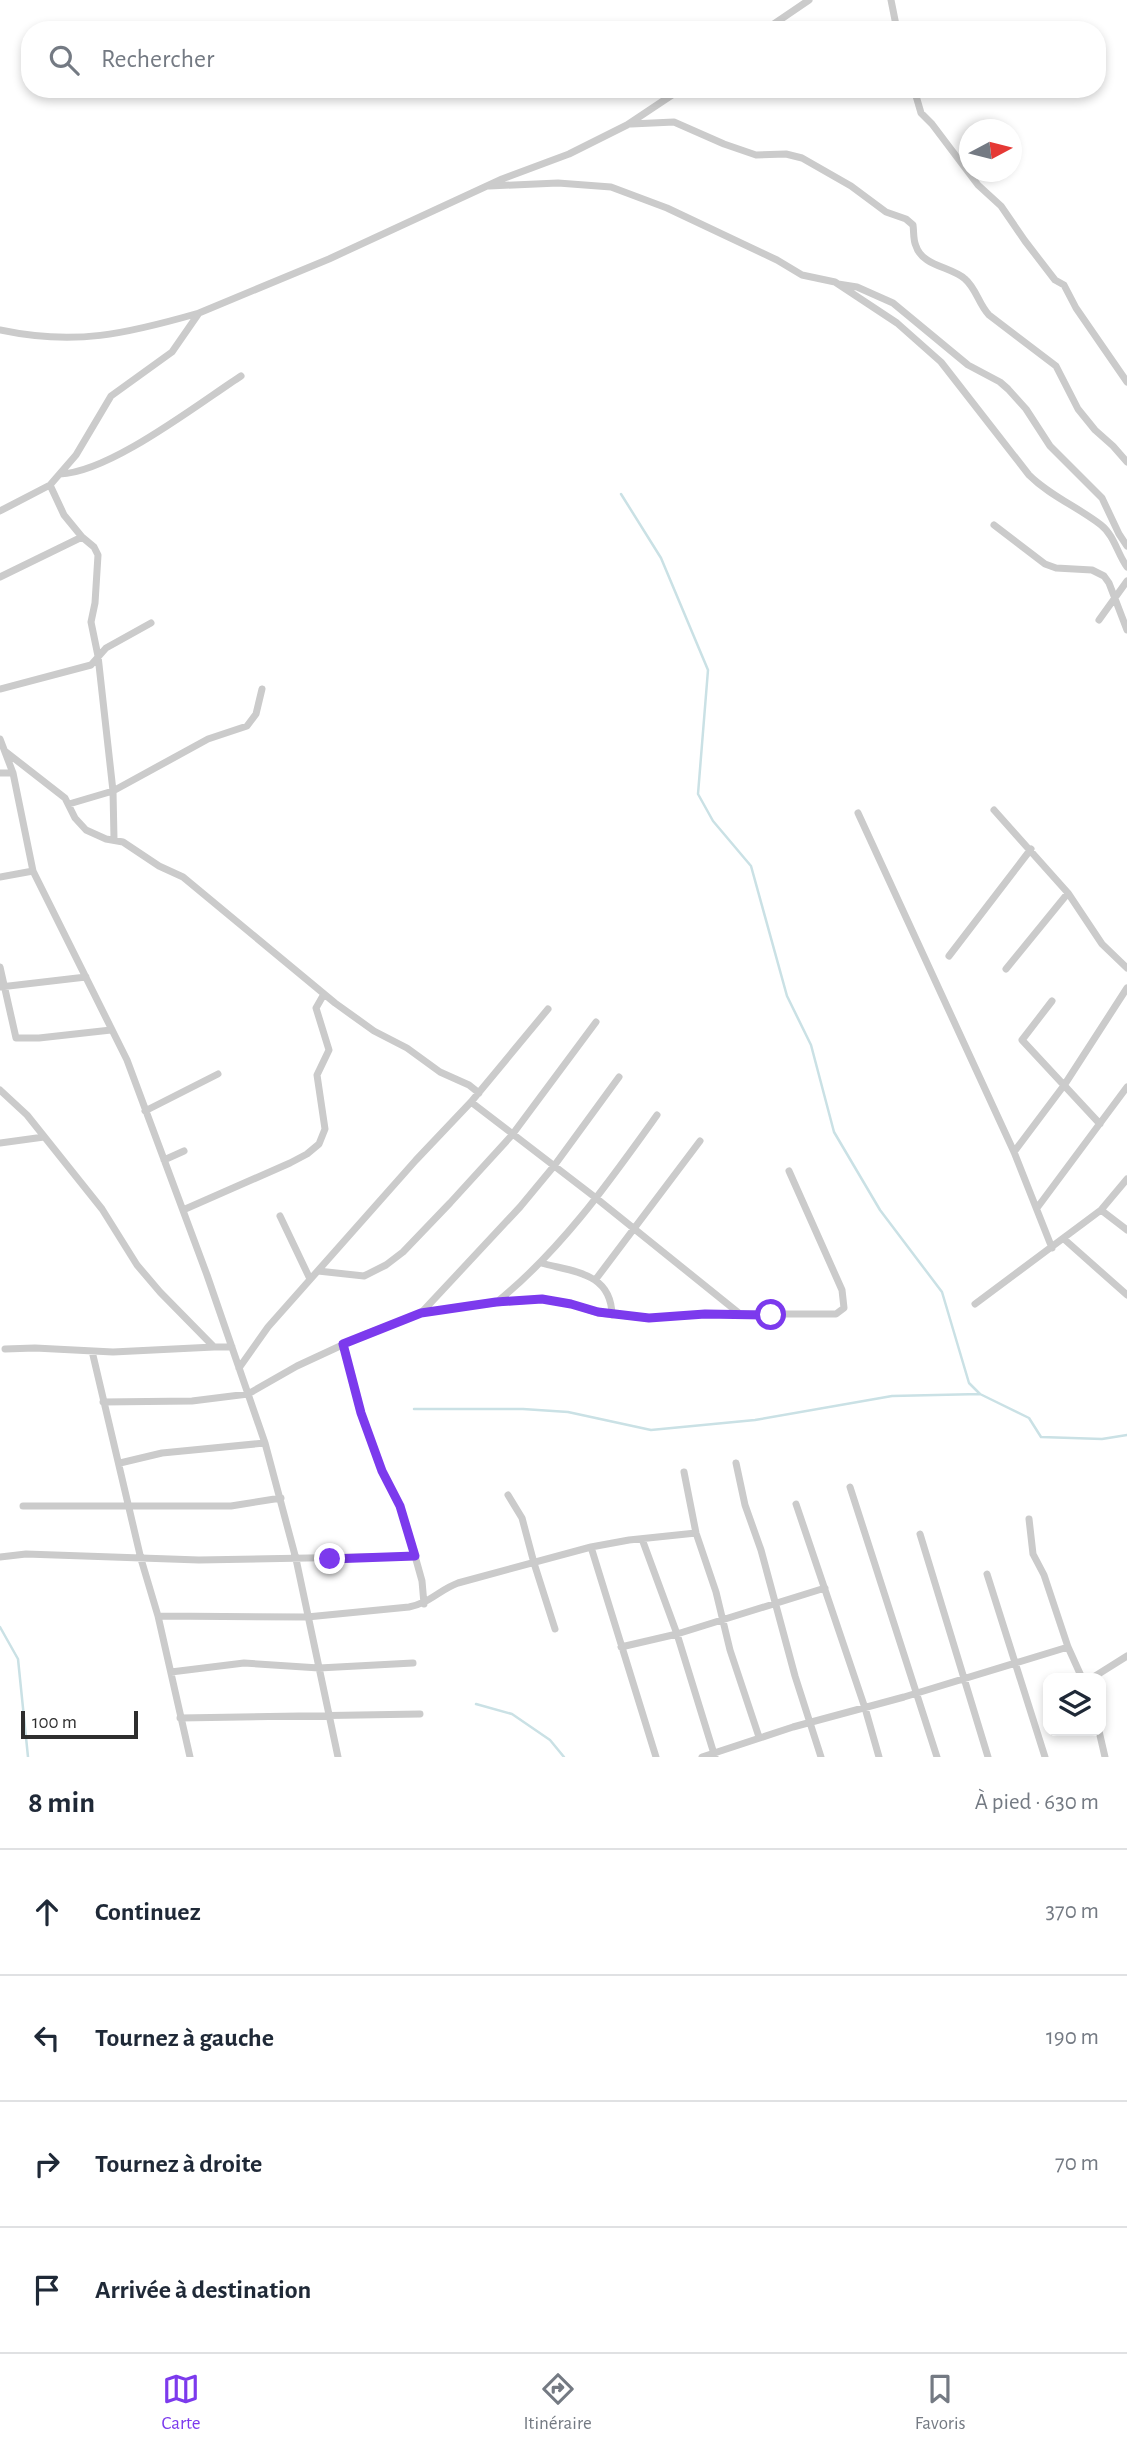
<!DOCTYPE html>
<html lang="fr">
<meta charset="utf-8">
<style>
:root{--surface:#fff;--page:#f6f6f7;--text:#1f2937;--muted:#747a83;--line:#e0e1e3;--accent:#7c3aed}
body{margin:0;font-family:"Alegreya Sans",sans-serif;background:var(--page);color:var(--text)}
.controls{position:absolute;right:21px;bottom:21px;display:grid;overflow:hidden;border-radius:14px;box-shadow:0 4px 10px #0003}
.controls button{width:63px;height:63px;display:grid;place-items:center;padding:0;border:0;border-bottom:2px solid var(--line);background:var(--surface);color:var(--text);font:35px sans-serif}
.compass{position:absolute;left:959px;top:119px;width:63px;height:63px;border-radius:50%;background:var(--surface);box-shadow:0 4px 10px #0003;rotate:83deg}
.scale{position:absolute;left:21px;bottom:18px;width:117px;box-sizing:border-box;padding-left:7px;border:4px solid #2e2e2e;border-top:0;font-size:19px;line-height:24px;white-space:nowrap;color:#2e2e2e;-webkit-text-stroke:5px #fff;paint-order:stroke}
.stop{position:absolute;width:21px;height:21px;margin:-16px;border:5px solid #7c3aed;border-radius:50%;background:#fff}
.stop.end{background:#7c3aed;border-color:#fff;box-shadow:0 2px 7px #0008}
.list{margin:0;padding:0;list-style:none}
h2{display:flex;justify-content:space-between;align-items:center;height:91px;margin:0;padding:0 28px;font-size:30px}
h2 small{font-size:23px;font-weight:400;color:var(--muted)}
.list li{display:grid;grid-template-columns:46px 1fr auto;gap:21px;align-items:center;box-sizing:border-box;height:126px;padding:0 28px;border-top:2px solid var(--line)}
.list b{display:block;font-size:26px;white-space:nowrap}
.list em{font-size:23px;font-style:normal;color:var(--muted)}
.icon{flex:none;width:38px;height:38px;fill:none;stroke:currentColor;stroke-width:2;stroke-linecap:round;stroke-linejoin:round}
.map{position:relative;flex:none;width:1127px;height:1757px;overflow:hidden}
.search{position:absolute;background:var(--surface);box-shadow:0 4px 10px #0003;left:21px;right:21px;top:21px;height:77px;display:flex;align-items:center;gap:18px;box-sizing:border-box;padding:0 24px;border-radius:28px;color:var(--muted);font-size:26px}
.sheet{height:595px;background:var(--surface)}
nav{display:flex;justify-content:space-around;align-items:center;box-sizing:border-box;height:98px;border-top:2px solid var(--line);background:var(--surface);font-size:19px;color:var(--muted)}
nav a{display:grid;justify-items:center;gap:4px}
nav .on{color:var(--accent)}
.map>svg:first-child{display:block}
.lines{fill:none;stroke-linecap:round;stroke-linejoin:round}
.stream{stroke:#cae1e5;stroke-width:2.5}
.minor{stroke:#cbcbcb;stroke-width:7}
.route{stroke:#7c3aed;stroke-width:9}
</style>
<div class="map">
<svg width="1127" height="1757" viewBox="0 0 1127 1757">
<rect width="100%" height="100%" fill="#fff"/>
<g class="lines">
<path class="stream" d="M621,494L661,558L708,670L698,794L713,821L751,866L787,996L811,1045L834,1132L880,1210L942,1292L969,1383L980,1394L1029,1418L1041,1437L1102,1439L1127,1435
M414,1409H523L568,1412L651,1430L755,1420L892,1396L980,1394
M0,1627L18,1659L28,1757
M476,1704L512,1714L550,1740L564,1757"/>
<path class="minor" d="M891,0L897,30
M765,30L809,0
M914,89L921,113L932,124L978,185L1001,206L1025,241L1055,280L1064,285L1076,308L1127,382
M631,124L674,122L724,144L756,155L786,154L802,158L851,186L886,212L906,219L913,225C914,232 913,240 916,246C922,266 952,267 965,279C976,288 979,305 989,315L1056,366L1078,409L1095,430L1113,446L1127,462
M489,186L558,183L611,187L667,208L777,260L802,275L835,282L897,323L941,362L1029,475C1050,496 1078,507 1101,525C1114,535 1118,555 1127,567
M838,284L857,287L893,303L968,365L1000,382L1008,389L1026,409L1050,446L1102,498L1119,534L1127,546
M0,330C75,346 126,334 199,313
M60,474C109,473 198,404 241,376
M50,485L64,515L82,537L94,547L98,555L95,603L91,622L98,656L113,791L114,839
M0,511L50,485L76,455L111,396L172,352L199,313L329,259L502,179L569,154L627,125L681,89
M994,525L1045,564L1056,568L1092,570L1104,576L1109,583L1127,630
M0,577L82,537
M1099,620L1127,581
M0,689L91,665L106,648L151,623
M0,739L13,773L33,871L127,1060L207,1275L265,1443L296,1559L338,1757
M6,752L65,798L75,818L86,830L106,839L123,842L159,866L183,877L335,1003L374,1031L407,1048L440,1072L469,1085L479,1093
M0,773H13
M69,804L113,791L208,739L247,726L256,714L262,689
M994,810L1068,893L1102,944L1127,968
M858,813L1014,1152L1052,1248
M0,877L33,871
M949,956L1031,849
M0,967L16,1038H39L111,1030
M1006,969L1068,893
M0,987L86,977
M1052,1001L1022,1040L1100,1124
M0,1090L27,1115L102,1209L137,1265L160,1292L214,1347H232
M471,1102L596,1198L740,1314
M145,1111L218,1074
M0,1143L44,1137
M1014,1152L1065,1084L1127,988
M164,1160L184,1151
M1037,1208L1127,1087
M183,1210L290,1163L307,1154L319,1144L325,1129L317,1075L329,1050L316,1008L324,994
M1101,1210L1127,1230
M280,1216L310,1279
M1064,1239L1127,1295
M541,1263C573,1272 611,1272 612,1315
M318,1271L364,1276L386,1265L403,1252L450,1203L512,1135L596,1022
M596,1279L700,1141
M497,1302C562,1249 609,1182 657,1115
M975,1304L1101,1210L1127,1179
M422,1312L520,1207L554,1166L619,1077
M343,1344L361,1413L382,1471L400,1506L415,1556
M5,1349L35,1348L113,1352L214,1347
M92,1351L141,1559L158,1616L190,1757
M239,1368L268,1327L416,1160L471,1102L548,1009
M103,1402L192,1401L248,1394L297,1366L366,1334L421,1313L473,1305L543,1299L571,1304L598,1313L649,1318L705,1314H836L844,1308L842,1290L789,1171
M120,1463L162,1453L265,1443
M736,1463L745,1505L761,1550L795,1676L821,1757
M684,1472L696,1533L716,1592L730,1650L759,1737
M850,1487L937,1757
M508,1495L522,1518L534,1563L555,1629
M796,1504L865,1708L879,1757
M23,1506H231L281,1498
M1029,1519L1033,1554L1044,1575L1068,1647L1082,1678
M920,1534L988,1757
M642,1539L677,1634L715,1757
M591,1547L656,1757
M0,1557L26,1554L199,1560L415,1556L422,1581L424,1604
M987,1574L1045,1757
M158,1616L307,1617L409,1607C430,1603 439,1590 458,1583L591,1547L629,1540L696,1533
M621,1647L677,1634L825,1588
M171,1672L244,1663L319,1668L413,1663
M1092,1678L1127,1656
M180,1718L420,1714
M1099,1731L1105,1757
M702,1757L793,1727L904,1697L1068,1647"/>
</g>
<g class="lines">
<path class="route" d="M330,1559L415,1556L400,1506L382,1471L361,1413L343,1344L421,1313L496,1302L542,1299L571,1304L598,1312L649,1318L705,1314L771,1315"/>
</g>
</svg>
<div class="controls">
<button><svg class="icon" aria-label="layers" viewBox="0 0 24 24"><path d="M12 4l9 5-9 5-9-5zM3 14l9 5 9-5"/></svg></button>
</div>
<svg class="compass" viewBox="-18 -18 36 36"><path d="M0-13l5 13h-10z" fill="#e53935"/><path d="M0 13l5-13h-10z" fill="#747a83"/></svg>
<div class="scale">100 m</div>
<div class="stop" style="left:771px;top:1315px"></div>
<div class="stop end" style="left:330px;top:1559px"></div>
<div class="search"><svg class="icon" aria-label="search" viewBox="0 0 24 24"><circle cx="10" cy="10" r="6"/><path d="M15 15l6 6"/></svg>Rechercher</div>
</div>
<section class="sheet">
<h2>8 min<small>À pied · 630 m</small></h2>
<ul class="list">
<li><svg class="icon" aria-label="ahead" viewBox="0 0 24 24"><path d="M12 20V5M6 11l6-6 6 6"/></svg><div><b>Continuez</b></div><em>370 m</em></li>
<li><svg class="icon" aria-label="left" viewBox="0 0 24 24"><path d="M17 20v-9H6M10 6l-5 5 5 5"/></svg><div><b>Tournez à gauche</b></div><em>190 m</em></li>
<li><svg class="icon" aria-label="right" viewBox="0 0 24 24"><path d="M7 20v-9h11M14 6l5 5-5 5"/></svg><div><b>Tournez à droite</b></div><em>70 m</em></li>
<li><svg class="icon" aria-label="arrive" viewBox="0 0 24 24"><path d="M6 21V4h12l-3 4 3 4H6"/></svg><div><b>Arrivée à destination</b></div></li>
</ul>
</section>
<nav>
<a class="on"><svg class="icon" aria-label="map" viewBox="0 0 24 24"><path d="M3 6l6-2 6 2 6-2v14l-6 2-6-2-6 2zM9 4v14M15 6v14"/></svg>Carte</a>
<a><svg class="icon" aria-label="directions" viewBox="0 0 24 24"><path d="M12 3l9 9-9 9-9-9zM9 14v-3h6M13 9l2 2-2 2"/></svg>Itinéraire</a>
<a><svg class="icon" aria-label="saved" viewBox="0 0 24 24"><path d="M7 4h10v16l-5-4-5 4z"/></svg>Favoris</a>
</nav>
